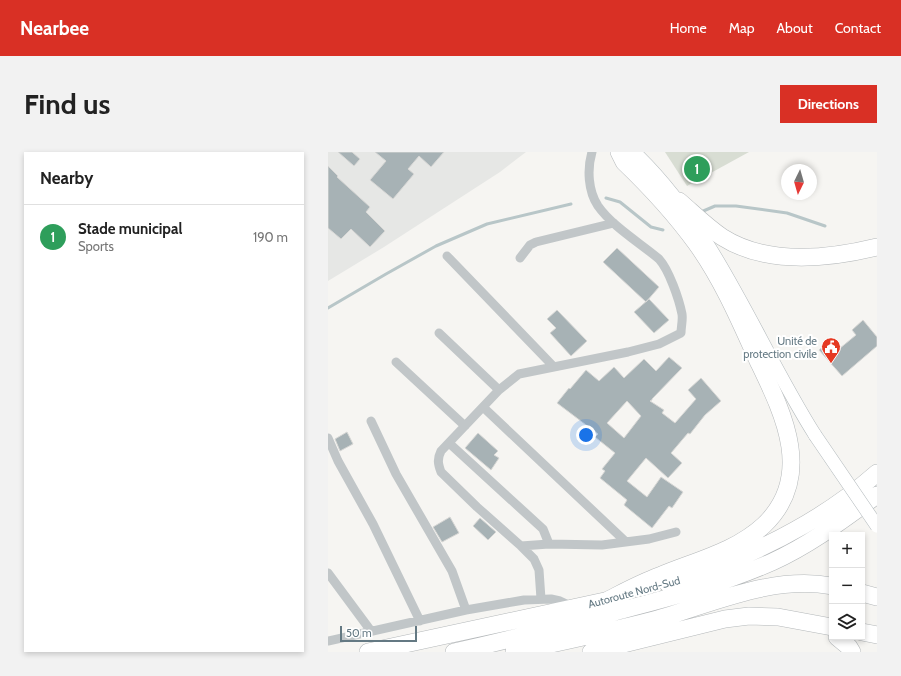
<!DOCTYPE html>
<meta charset="utf-8">
<style>
:root{--surface:#fff;--page:#f2f2f2;--text:#222;--muted:#767676;--line:#e0e0e0;--accent:#d93025}
body{margin:0;font-family:Cabin,sans-serif;background:var(--page);color:var(--text)}
.controls{position:absolute;right:12px;bottom:12px;display:grid;overflow:hidden;border-radius:0px;box-shadow:0 2px 6px #0003}
.controls button{width:36px;height:36px;display:grid;place-items:center;padding:0;border:0;border-bottom:1px solid var(--line);background:var(--surface);color:var(--text);font:20px sans-serif}
.compass{position:absolute;left:453px;top:12px;width:36px;height:36px;border-radius:50%;background:var(--surface);box-shadow:0 2px 6px #0003;rotate:185deg}
.scale{position:absolute;left:12px;bottom:10px;width:77px;box-sizing:border-box;padding-left:4px;border:2px solid #647983;border-top:0;font-size:11px;line-height:14px;white-space:nowrap;color:#647983;-webkit-text-stroke:3px #fff;paint-order:stroke}
.you{position:absolute;left:258px;top:283px;width:14px;height:14px;margin:-10px;border:3px solid #fff;border-radius:50%;background:#1a73e8;box-shadow:0 0 0 6px #1a73e833}
.badge{display:grid;place-items:center;width:26px;height:26px;border-radius:50%;background:var(--accent);color:#fff;font-size:13px;font-weight:700}
.pin{position:absolute;translate:-50% -50%;border:2px solid #fff;box-shadow:0 1px 4px #0006}
.list{margin:0;padding:0;list-style:none}
h2{display:flex;justify-content:space-between;align-items:center;height:52px;margin:0;padding:0 16px;font-size:17px}
h2 small{font-size:13px;font-weight:400;color:var(--muted)}
.list li{display:grid;grid-template-columns:26px 1fr auto;gap:12px;align-items:center;box-sizing:border-box;height:64px;padding:0 16px;border-top:1px solid var(--line)}
.list b{display:block;font-size:15px;white-space:nowrap}
.list p{margin:0;font-size:13px;white-space:nowrap;color:var(--muted)}
.list em{font-size:13px;font-style:normal;color:var(--muted)}
.icon{flex:none;width:22px;height:22px;fill:none;stroke:currentColor;stroke-width:2;stroke-linecap:round;stroke-linejoin:round}
.map{position:relative;flex:none;width:549px;height:500px;overflow:hidden;border-radius:0px}
header{display:flex;align-items:center;gap:24px;box-sizing:border-box;height:56px;padding:0 20px;background:var(--accent);color:#fff}
header strong{font-size:19px}
nav{display:flex;gap:22px;margin-inline-start:auto;font-size:14px}
.intro{display:flex;align-items:center;justify-content:space-between;box-sizing:border-box;height:96px;padding:0 24px}
h1{margin:0;font-size:28px}
.button{padding:10px 18px;border-radius:0px;background:var(--accent);color:#fff;font-size:14px;font-weight:700}
main{display:flex;gap:24px;padding:0 24px}
aside{flex:1;background:var(--surface);border-radius:0px;box-shadow:0 2px 6px #0003}
.map>svg:first-child{display:block}
.built{fill:#e6e7e5}
.green{fill:#d8ddd3}
.lines{fill:none;stroke-linecap:round;stroke-linejoin:round}
.stream{stroke:#b8c6c8;stroke-width:3}
.building{fill:#a7b2b5;stroke:#d7d7d5;fill-rule:evenodd}
.secondary-casing{stroke:#b3babd;stroke-width:14}
.motorway-casing{stroke:#b4b8ba;stroke-width:18}
.minor{stroke:#c1c6c8;stroke-width:9}
.secondary{stroke:#fff;stroke-width:13}
.motorway{stroke:#fff;stroke-width:17}
.secondary-bridge-casing{stroke:#b3babd;stroke-width:14;stroke-linecap:butt}
.secondary-bridge{stroke:#fff;stroke-width:13}
.labels{text-anchor:middle;dominant-baseline:central;stroke-width:4;stroke-linejoin:round;paint-order:stroke}
.poi-label{font-size:11px;fill:#647983;stroke:#fff;text-anchor:end}
.street-label{font-size:11px;fill:#647983;stroke:#fff}
</style>
<header>
<strong>Nearbee</strong>
<nav><a>Home</a><a>Map</a><a>About</a><a>Contact</a></nav>
</header>
<div class="intro"><h1>Find us</h1><a class="button">Directions</a></div>
<main>
<aside>
<h2>Nearby<small></small></h2>
<ul class="list">
<li><span class="badge" style="background:#2e9e5b">1</span><div><b>Stade municipal</b><p>Sports</p></div><em>190 m</em></li>
</ul>
</aside>
<div class="map">
<svg width="549" height="500" viewBox="0 0 549 500">
<rect width="100%" height="100%" fill="#f6f5f2"/>
<path class="built" d="M0,0H198L172,20L56,95L0,129Z"/>
<path class="green" d="M337,0H421L359,34Z"/>
<g class="lines">
<path class="stream" d="M278,46L292,50L323,75L335,78
M373,60L387,54H408L459,61L497,74
M0,156L58,122L108,94L159,72L243,52"/>
</g>
<path class="building" d="M10,0H24L32,7L26,14Z
M47,0H116L103,15L91,4L80,17L86,22L65,47L42,28L58,9Z
M0,14L10,24L9,25L42,55L38,60L57,79L42,95L23,77L13,87L0,76Z
M289,96L331,135L318,150L275,110Z
M321,147L341,168L326,181L306,160Z
M229,158L259,189L243,204L222,181L228,176L219,167Z
M535,168L549,185V194L514,224L491,198L503,188L511,197L528,183L524,178Z
M341,205L354,216L324,247V248L322,249L336,258L334,261L347,271L368,247L360,238L373,226L393,249L377,263L362,282L360,281L343,301L354,311L340,326L318,306L299,329L319,345L333,325L355,340L344,356L341,354L324,376L296,353L299,348L272,326L277,319L274,317L287,301L267,285L270,282L229,251L241,236L242,237L258,218L271,229L286,215L296,226L316,207L328,219ZM299,249L313,264L296,286L279,271Z
M19,280L25,292L12,299L7,287Z
M150,281L170,299L166,303L171,306L163,318L137,296Z
M122,365L131,381L114,390L105,375Z
M152,366L168,380L160,388L145,374Z"/>
<g class="lines">
<g class="secondary-casing">
<path id="secondary" d="M306,0C389,79 427,188 487,283"/>
</g>
<g class="motorway-casing">
<path id="motorway" d="M351,49C365,61 379,75 394,85C438,113 500,107 549,95
M340,432C415,408 490,373 549,321
M534,441L549,445
M276,450C294,441 312,431 331,424C366,409 407,400 436,373C487,324 455,261 430,209C412,169 394,127 368,91C347,62 322,35 296,10L291,0
M534,480L549,483
M509,485L521,495L524,500
M40,500L286,447
M126,500C183,488 238,473 294,458C345,445 396,431 444,410C482,393 516,367 549,343
M186,500C233,490 280,480 326,468C384,452 443,423 504,434
M263,500L397,467L421,464L450,465L504,475"/>
</g>
<path class="minor" d="M119,104L226,215
M192,106L202,93L208,90L286,71
M111,181L171,238
M68,210L137,274
M155,255L298,390
M43,269L68,322L124,419L138,458
M0,286L10,309L45,372L92,469
M121,291L215,377L221,392
M193,394L221,392L274,393L321,387L348,380
M0,421L43,479
M213,447L211,418L206,407L193,394L149,355L113,320C110,312 109,307 113,299L171,238L191,222L300,200L331,192L353,181C353,175 355,168 354,162C351,147 341,118 331,107C312,91 284,74 270,54C260,39 259,17 264,0
M0,489L138,458L196,448L223,447L232,449L245,455"/>
<use href="#secondary" class="secondary"/>
<use href="#motorway" class="motorway"/>
<g class="secondary-bridge-casing">
<path id="secondary-bridge" d="M487,283L549,374"/>
</g>
<use href="#secondary-bridge" class="secondary-bridge"/>
</g>
<defs>
<g id="civic-pin" transform="scale(1)"><path d="M0 17L-7.5 6A9.5 9.5 0 1 1 7.5 6Z" fill="#e53922" stroke="#fff"/><path d="M-.6-6.5H3V-4.5H.6V-3L4-1V1h2V6H-6V1h2V-1L-.6-3ZM-1.2 2.5V6h2.4V2.5Z" fill="#fff"/></g>
</defs>
<g fill-rule="evenodd">
<use href="#civic-pin" x="503" y="195"/>
</g>
<g class="labels">
<g class="poi-label">
<text x="489" y="189">Unité de<tspan x="489" dy="13">protection civile</tspan></text>
</g>
<g class="street-label">
<text transform="translate(306 440) rotate(-15)">Autoroute Nord-Sud</text>
</g>
</g>
</svg>
<div class="controls">
<button>+</button>
<button>−</button>
<button><svg class="icon" aria-label="layers" viewBox="0 0 24 24"><path d="M12 4l9 5-9 5-9-5zM3 14l9 5 9-5"/></svg></button>
</div>
<svg class="compass" viewBox="-18 -18 36 36"><path d="M0-13l5 13h-10z" fill="#e53935"/><path d="M0 13l5-13h-10z" fill="#767676"/></svg>
<div class="scale">50 m</div>
<div class="you"></div>
<div class="pin badge" style="left:369px;top:17px;background:#2e9e5b">1</div>
</div>
</main>
